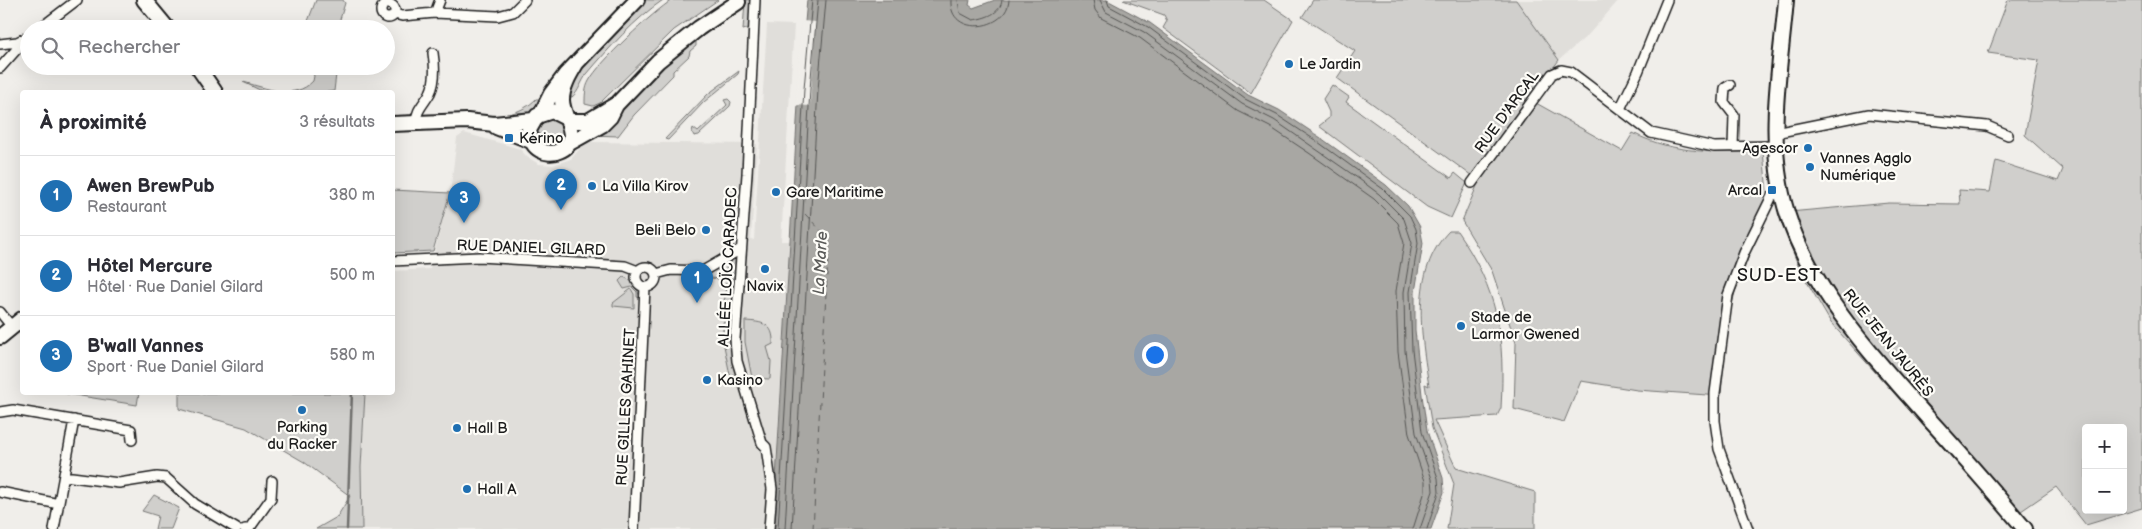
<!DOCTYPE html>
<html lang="fr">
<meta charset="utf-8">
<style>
:root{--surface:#fff;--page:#f7f7f7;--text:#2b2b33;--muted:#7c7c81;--line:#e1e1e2;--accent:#1f6fb2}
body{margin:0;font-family:"Balsamiq Sans",sans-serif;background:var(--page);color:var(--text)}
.controls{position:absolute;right:15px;bottom:15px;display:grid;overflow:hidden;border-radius:5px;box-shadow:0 5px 20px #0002}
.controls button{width:45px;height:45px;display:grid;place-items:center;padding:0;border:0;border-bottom:1px solid var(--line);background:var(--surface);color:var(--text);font:25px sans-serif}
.you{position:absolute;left:1154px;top:354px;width:18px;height:18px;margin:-12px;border:4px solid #fff;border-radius:50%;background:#1a73e8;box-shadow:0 0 0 8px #1a73e833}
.badge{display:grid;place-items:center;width:32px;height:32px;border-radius:50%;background:var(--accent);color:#fff;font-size:16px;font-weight:700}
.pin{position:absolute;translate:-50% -41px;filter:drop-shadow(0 1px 2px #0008)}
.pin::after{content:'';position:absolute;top:26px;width:18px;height:15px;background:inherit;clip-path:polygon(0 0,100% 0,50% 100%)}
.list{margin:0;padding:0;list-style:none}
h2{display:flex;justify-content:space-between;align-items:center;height:65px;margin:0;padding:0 20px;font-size:21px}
h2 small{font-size:16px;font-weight:400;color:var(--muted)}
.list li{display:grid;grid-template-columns:32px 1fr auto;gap:15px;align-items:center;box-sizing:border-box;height:80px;padding:0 20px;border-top:1px solid var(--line)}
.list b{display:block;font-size:19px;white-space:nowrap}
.list p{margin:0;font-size:16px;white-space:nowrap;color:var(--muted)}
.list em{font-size:16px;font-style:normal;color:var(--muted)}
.icon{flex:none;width:28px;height:28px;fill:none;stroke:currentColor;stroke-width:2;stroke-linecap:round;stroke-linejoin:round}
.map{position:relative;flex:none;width:2142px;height:529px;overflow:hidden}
.search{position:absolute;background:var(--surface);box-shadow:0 5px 20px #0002;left:20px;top:20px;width:375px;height:55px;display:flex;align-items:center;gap:12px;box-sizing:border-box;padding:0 18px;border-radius:28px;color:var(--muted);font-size:19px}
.panel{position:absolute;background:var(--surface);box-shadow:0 5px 20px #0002;left:20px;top:90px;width:375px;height:305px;border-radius:5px}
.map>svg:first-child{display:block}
.built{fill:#e0deda}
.green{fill:#d0cfcc;stroke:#767674;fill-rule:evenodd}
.water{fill:#a8a7a3;stroke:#706f6d}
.pier{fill:#f0eeea}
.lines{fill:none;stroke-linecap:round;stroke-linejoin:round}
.shore{stroke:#545452;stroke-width:1}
.stream{stroke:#706f6d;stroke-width:2.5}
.ferry{stroke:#5b5b59;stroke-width:1;stroke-dasharray:6 5;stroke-linecap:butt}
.street-casing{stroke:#1c1c1c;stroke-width:12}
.secondary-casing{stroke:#1c1c1c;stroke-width:18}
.street{stroke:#fdfcf7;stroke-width:9}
.secondary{stroke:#fdfcf7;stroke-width:14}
.poi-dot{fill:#1f6fb2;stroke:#fdfcf7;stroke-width:2}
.labels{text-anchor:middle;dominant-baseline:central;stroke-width:4.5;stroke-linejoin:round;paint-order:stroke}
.poi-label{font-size:15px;fill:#1c1c1c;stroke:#fdfcf7;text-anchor:start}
.street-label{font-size:15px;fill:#1c1c1c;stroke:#fdfcf7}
.water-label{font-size:16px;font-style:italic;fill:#5b5b59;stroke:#fdfcf7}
.quarter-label{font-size:18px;letter-spacing:1px;fill:#1c1c1c;stroke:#fdfcf7}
</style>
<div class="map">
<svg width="2142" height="529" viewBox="0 0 2142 529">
<rect width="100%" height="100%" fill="#f0eeea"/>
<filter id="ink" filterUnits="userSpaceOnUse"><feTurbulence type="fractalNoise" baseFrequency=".02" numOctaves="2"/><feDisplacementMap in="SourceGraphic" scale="10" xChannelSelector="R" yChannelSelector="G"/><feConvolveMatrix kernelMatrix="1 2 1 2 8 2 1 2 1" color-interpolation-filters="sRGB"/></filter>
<g filter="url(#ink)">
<path class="built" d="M1516,0H1619L1588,35L1559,60Z
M767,24L794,25L781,241H790L772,529H362L361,467L365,393L392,392L393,271L430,269L450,193L457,138L464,133L468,134L520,149L527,157L539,164L553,165L571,159L583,145L591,142L757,144L751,239L754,240Z"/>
<path class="green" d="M316,0H343L345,3L337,29H305Z
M644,0H663C635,19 609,48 587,74C581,81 579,92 572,97L566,96L579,68Z
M672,0H718L674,30L600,103L593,106L585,104C585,96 585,88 589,81C599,62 653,12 672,0Z
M745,0H751L750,28L743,30Z
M1123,0H1264L1293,20L1251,93L1163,28L1167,21L1164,15Z
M1313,0H1516L1559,60L1532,96L1536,103L1622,151L1633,133C1673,154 1719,153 1763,151L1769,213L1750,253L1735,292L1726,329L1721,396L1637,390L1581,381L1564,422L1514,409L1516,343L1492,271L1462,221L1479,181L1337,78L1355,51L1302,17Z
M2008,0H2142V508L2086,525L2056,487L2008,520L1831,323L1800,270L1778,213L1889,203L1960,204L1959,190L1990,192L1996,161L2058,181L2063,169L2025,135L2039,60L1988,53ZM2086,428H2123V510H2086Z
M700,33H707L696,41V46L690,51L689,56L673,71V75L634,115L618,136L592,135L654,72Z
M310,66H337L334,91L327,92H264L243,82C267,88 294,101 313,81L314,76Z
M739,71L738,74L704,102L668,140L665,139L708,94Z
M1332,85L1349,97L1346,102L1451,178L1455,173L1467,183L1451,218L1427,207L1319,126L1329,118V112L1323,99Z
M536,99H547L525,118H483C503,116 521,114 536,99Z
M728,99L731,102L730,106L699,135L694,136L692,132L693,128L698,132L727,105L724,100Z
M535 132a15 15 0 1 1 30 0a15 15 0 1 1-30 0Z
M393,190L450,193L433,251L393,253Z
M1449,231H1457C1499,291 1505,337 1501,408L1497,416L1434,420L1456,468L1535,492V529H1447L1454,484L1432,428L1425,384L1429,386C1421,335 1410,271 1449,231Z
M738,256L736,279L725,278L727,263Z
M721,266L720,279L702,277Z
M623,277C632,279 638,289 640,298L637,297V292L632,287L624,289L619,281Z
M726,283H736L734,318H723Z
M631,289L634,294V308L613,306V303Z
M745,321C762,322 774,323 773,344L767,347L771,361L770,379L752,378L745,342Z
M723,322L732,323L738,375H730L723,341Z
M62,393H139L137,405Z
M179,393H365L361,467L362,529H316L337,517L350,496L304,462L246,428L179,409Z
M154,495L179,508L171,529H155L158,516L142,511Z"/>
<path class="water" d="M807,0H970L969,5L973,8L995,0H1107L1150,23L1248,95L1279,110L1321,138L1386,185L1408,206L1420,227L1423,243L1415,292V330L1422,395L1427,431L1443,478L1444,492L1431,529H773L799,88Z"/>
<path class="pier" d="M802,21L816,22L810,106L796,105Z"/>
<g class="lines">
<path class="shore" d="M951,0C948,38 1008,31 1009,0
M958,0L960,13L973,20C985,18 1001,14 1002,0
M1093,0L1095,10L1101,18L1140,38L1238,111L1270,127L1309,153L1374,199L1398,223L1404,243L1396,291L1398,352L1409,434L1425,481V491L1413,529
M1100,0L1106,12L1144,32L1242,104L1274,120L1359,179L1379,194L1404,219L1412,243L1404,292L1405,351L1416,433L1432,479L1433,491L1420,529
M1107,0L1109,6L1148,27L1245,99L1277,115L1318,142L1383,189L1410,216L1416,229L1418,243L1410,292L1412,350L1422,432L1438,478L1439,492L1427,529
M778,529L804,89L812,0
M785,529L810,89L818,0
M792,529L818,90L826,0"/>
<path class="stream" d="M347,529L352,392"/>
<path class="ferry" d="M805,214L829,239L813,529"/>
<g class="street-casing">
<path id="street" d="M755,0L747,174L735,339L737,361L762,443L766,447L772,489L769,529
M381 11a7 7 0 1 1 14 0a7 7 0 1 1-14 0Z
M435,13L440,0
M394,14L402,16L435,13L498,16L513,12L525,0
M39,29L77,0
M0,44L17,42L29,36
M0,68L17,49V42
M1730,85L1725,88L1724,102L1734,115L1733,147
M1620,109L1638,72L1667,0
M416,122C416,110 424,104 430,93C436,81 435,66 433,53
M1775,133L1869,114L1987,126L2008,135
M1472,183L1552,74L1561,70L1571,72L1651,133L1714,147L1776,146
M392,261L479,257L625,266L638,271
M636 277a10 10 0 1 1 20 0a10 10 0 1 1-20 0Z
M656,274L671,270L703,271L741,249
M0,312L12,327
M0,412L13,410L131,430L132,440
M64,476L119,483L157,477L166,478L195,504L237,529
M0,492L59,504
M54,529L74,420
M245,529H249L271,498L272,481
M634,529L645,287
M1748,529L1719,449L1715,421V393L1728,295L1744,253L1772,196L1781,191"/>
</g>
<g class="secondary-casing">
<path id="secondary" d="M144,0L168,29
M1786,0C1781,61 1769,123 1780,184C1796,276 1869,351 1928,418C1961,454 1993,491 2025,529
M197,66L215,92
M542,112L551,94L566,74L637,0
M566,118L552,111L537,116L529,130C530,138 532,146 540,150C545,153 553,154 559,151C584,141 562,117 562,100C562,87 570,74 576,64
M569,121H588L615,105
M392,124L467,121L494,124L533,120
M496,127L531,141
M568,144L602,125L610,117L616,105L658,61L699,28L738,2
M0,337L22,319"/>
</g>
<use href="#street" class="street"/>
<use href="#secondary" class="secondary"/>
</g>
</g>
<g class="poi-dot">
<circle cx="1289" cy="64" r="5"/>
<rect x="504" y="133" width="10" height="10" rx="2.5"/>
<circle cx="1808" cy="148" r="5"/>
<circle cx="1810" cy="167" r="5"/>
<circle cx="592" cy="186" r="5"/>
<rect x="1767" y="185" width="10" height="10" rx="2.5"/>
<circle cx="776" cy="192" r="5"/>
<circle cx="706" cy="230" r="5"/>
<circle cx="765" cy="269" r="5"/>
<circle cx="1461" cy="326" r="5"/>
<circle cx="707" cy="380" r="5"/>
<circle cx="302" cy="410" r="5"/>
<circle cx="457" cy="428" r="5"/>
<circle cx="467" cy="489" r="5"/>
</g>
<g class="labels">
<g class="poi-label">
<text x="1299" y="64">Le Jardin</text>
<text x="519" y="138">Kérino</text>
<text x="1798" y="148" text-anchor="end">Agescor</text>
<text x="1820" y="158">Vannes Agglo<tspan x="1820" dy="17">Numérique</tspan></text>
<text x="602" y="186">La Villa Kirov</text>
<text x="1762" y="190" text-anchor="end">Arcal</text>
<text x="786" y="192">Gare Maritime</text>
<text x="696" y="230" text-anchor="end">Beli Belo</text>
<text x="765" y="286" text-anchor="middle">Navix</text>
<text x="1471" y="317">Stade de<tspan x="1471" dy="17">Larmor Gwened</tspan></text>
<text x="717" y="380">Kasino</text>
<text x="302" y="427" text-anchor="middle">Parking<tspan x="302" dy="17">du Racker</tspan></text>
<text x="467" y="428">Hall B</text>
<text x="477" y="489">Hall A</text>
</g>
<g class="street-label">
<text transform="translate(1507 112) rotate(-54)">RUE D'ARCAL</text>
<text transform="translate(531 248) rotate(2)">RUE DANIEL GILARD</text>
<text transform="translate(728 267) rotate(-87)">ALLÉE LOÏC CARADEC</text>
<text transform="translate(1888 343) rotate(51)">RUE JEAN JAURÈS</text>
<text transform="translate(626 407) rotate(-87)">RUE GILLES GAHINET</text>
</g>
<g class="water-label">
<text transform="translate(821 263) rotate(-87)">La Marle</text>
</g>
<g class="quarter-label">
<text x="1779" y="275">SUD-EST</text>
</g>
</g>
</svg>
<div class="controls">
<button>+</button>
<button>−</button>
</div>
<div class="you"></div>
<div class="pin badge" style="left:697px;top:303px">1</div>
<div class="pin badge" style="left:561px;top:210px">2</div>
<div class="pin badge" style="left:464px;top:223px">3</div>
<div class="search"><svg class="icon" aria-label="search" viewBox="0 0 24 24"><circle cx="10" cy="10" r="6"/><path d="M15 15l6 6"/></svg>Rechercher</div>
<section class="panel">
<h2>À proximité<small>3 résultats</small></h2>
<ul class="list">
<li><span class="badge">1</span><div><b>Awen BrewPub</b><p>Restaurant</p></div><em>380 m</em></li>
<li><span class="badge">2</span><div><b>Hôtel Mercure</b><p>Hôtel · Rue Daniel Gilard</p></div><em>500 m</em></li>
<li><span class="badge">3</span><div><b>B'wall Vannes</b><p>Sport · Rue Daniel Gilard</p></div><em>580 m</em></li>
</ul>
</section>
</div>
